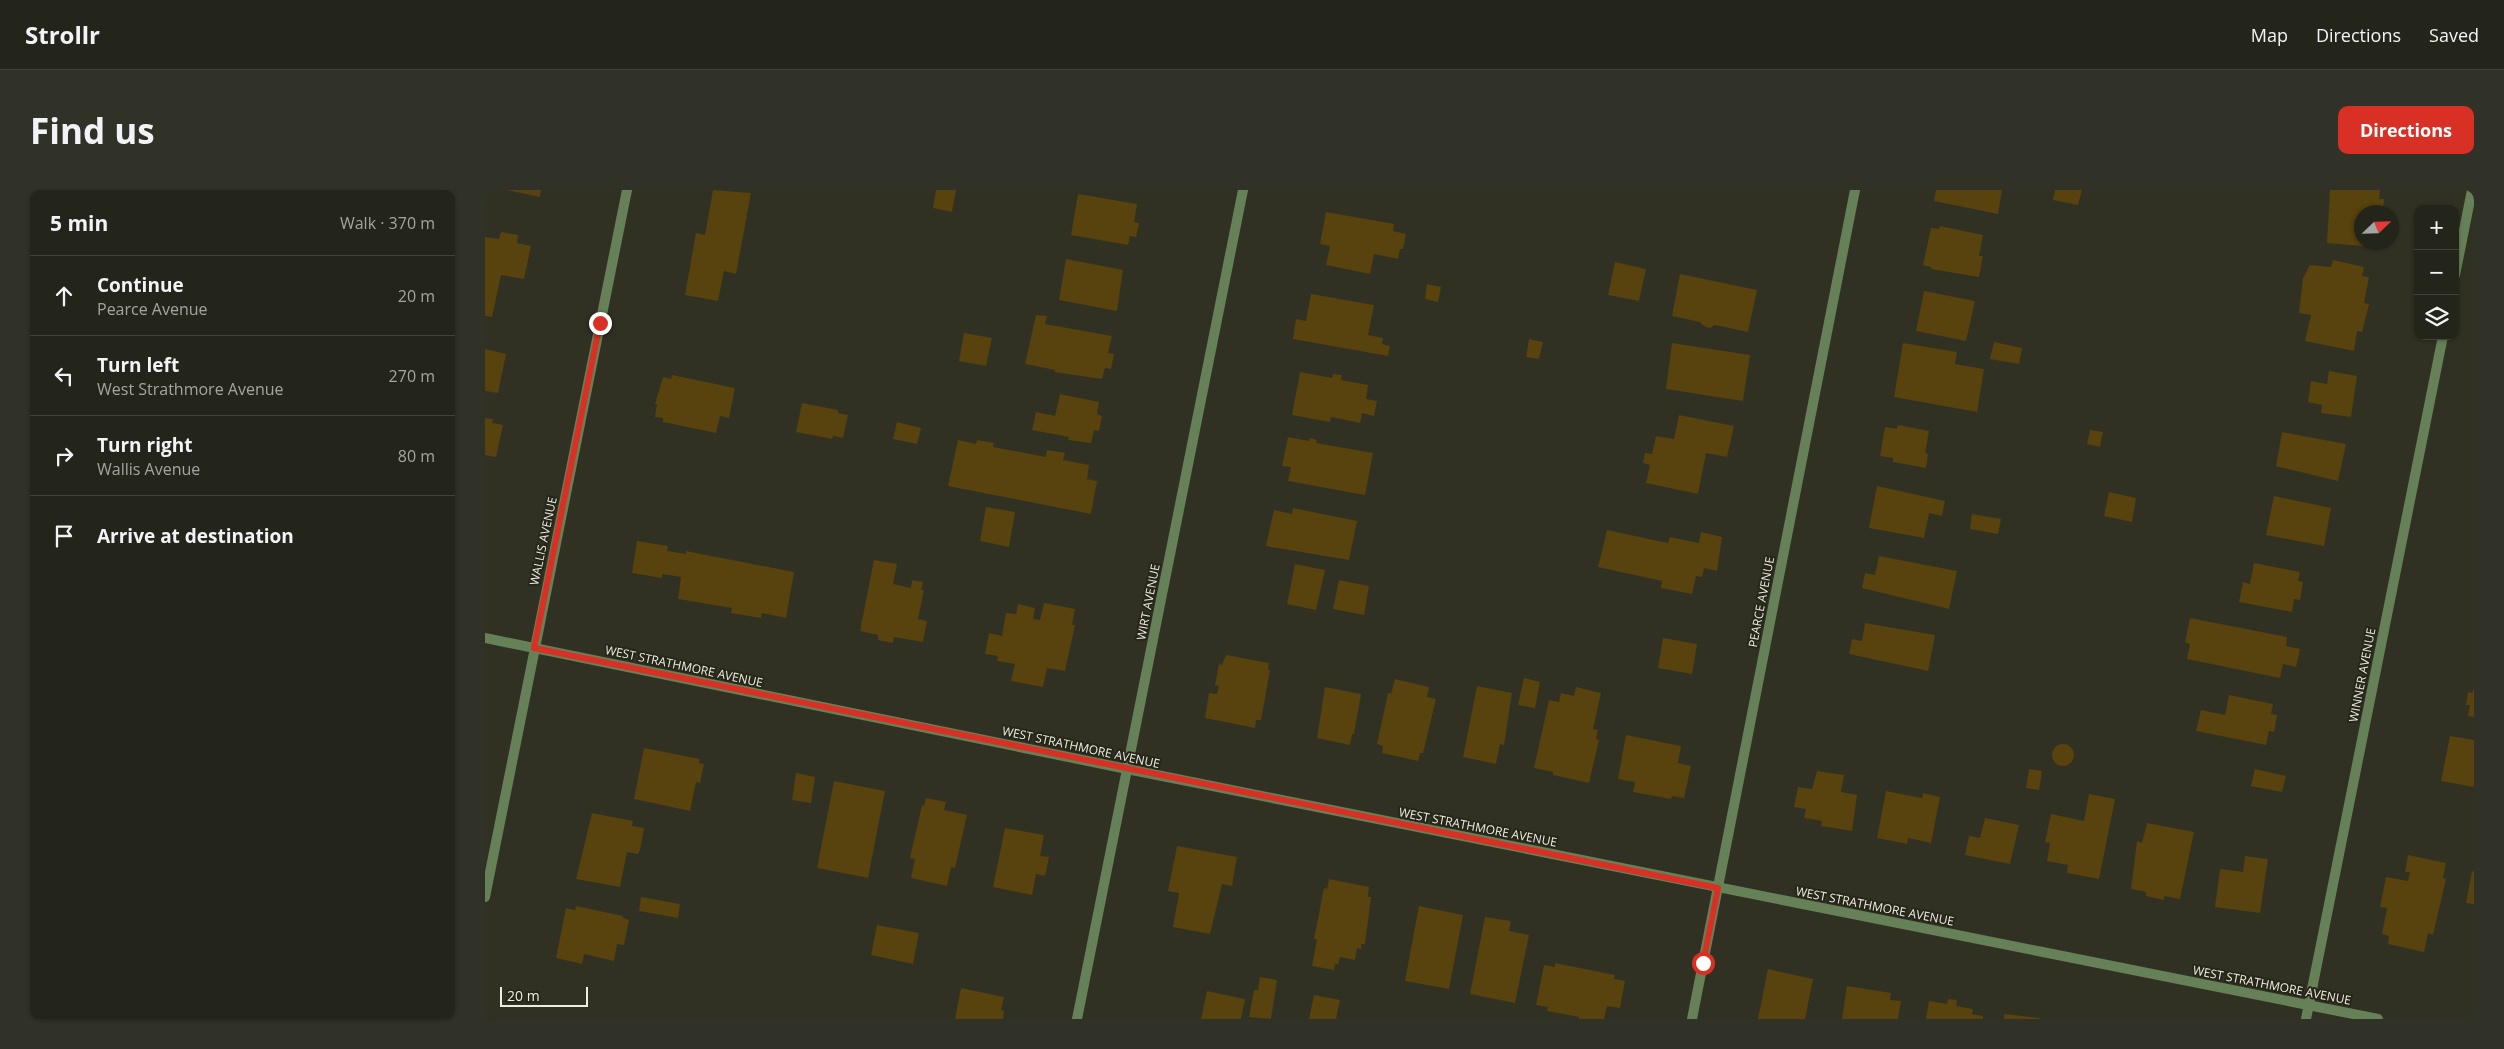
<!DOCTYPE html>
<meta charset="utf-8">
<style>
:root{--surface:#24251a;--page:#303127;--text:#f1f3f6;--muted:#a3a5a2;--line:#414239;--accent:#d93025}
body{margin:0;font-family:"Open Sans",sans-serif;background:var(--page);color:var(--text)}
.controls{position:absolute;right:15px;top:15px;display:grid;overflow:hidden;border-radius:10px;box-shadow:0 1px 4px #0004}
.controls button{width:45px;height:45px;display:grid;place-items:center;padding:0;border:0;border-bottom:1px solid var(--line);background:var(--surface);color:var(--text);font:25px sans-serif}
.compass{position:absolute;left:1869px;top:15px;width:45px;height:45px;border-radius:50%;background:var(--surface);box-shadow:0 1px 4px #0004;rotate:67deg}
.scale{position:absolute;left:15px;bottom:12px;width:88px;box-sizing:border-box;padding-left:5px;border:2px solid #ecece3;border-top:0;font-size:14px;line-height:18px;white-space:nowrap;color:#ecece3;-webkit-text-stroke:4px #262719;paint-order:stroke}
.stop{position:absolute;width:15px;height:15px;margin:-11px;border:4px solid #d93025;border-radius:50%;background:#fff}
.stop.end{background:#d93025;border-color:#fff;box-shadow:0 1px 5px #0008}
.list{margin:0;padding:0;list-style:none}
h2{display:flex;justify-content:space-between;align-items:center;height:65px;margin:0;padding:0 20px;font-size:21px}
h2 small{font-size:16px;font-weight:400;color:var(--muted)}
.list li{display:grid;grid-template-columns:32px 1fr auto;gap:15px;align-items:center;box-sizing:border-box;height:80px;padding:0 20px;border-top:1px solid var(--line)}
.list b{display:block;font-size:19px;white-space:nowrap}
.list p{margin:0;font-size:16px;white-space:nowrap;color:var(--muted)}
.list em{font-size:16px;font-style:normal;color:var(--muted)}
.icon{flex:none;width:28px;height:28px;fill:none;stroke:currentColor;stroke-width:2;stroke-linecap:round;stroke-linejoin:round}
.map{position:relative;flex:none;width:1989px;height:829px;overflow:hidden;border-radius:10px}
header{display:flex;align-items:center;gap:30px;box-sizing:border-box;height:70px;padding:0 25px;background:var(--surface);border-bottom:1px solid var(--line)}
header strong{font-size:24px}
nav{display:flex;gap:28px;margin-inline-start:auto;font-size:18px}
.intro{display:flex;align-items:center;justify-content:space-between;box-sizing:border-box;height:120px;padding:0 30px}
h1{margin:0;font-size:35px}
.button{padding:12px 22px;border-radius:10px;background:var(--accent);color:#fff;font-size:18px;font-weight:700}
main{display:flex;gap:30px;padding:0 30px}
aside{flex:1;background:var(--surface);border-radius:10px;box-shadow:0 1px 4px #0004}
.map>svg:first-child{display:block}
.building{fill:#58420d}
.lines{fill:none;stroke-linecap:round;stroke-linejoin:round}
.minor{stroke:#668057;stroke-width:10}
.route{stroke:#d93025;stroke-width:6}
.labels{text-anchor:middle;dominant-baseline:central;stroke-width:4;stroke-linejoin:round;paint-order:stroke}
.street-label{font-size:12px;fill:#ecece3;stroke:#262719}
</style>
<header>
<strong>Strollr</strong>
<nav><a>Map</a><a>Directions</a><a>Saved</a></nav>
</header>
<div class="intro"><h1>Find us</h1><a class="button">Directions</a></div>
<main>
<aside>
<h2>5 min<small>Walk · 370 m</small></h2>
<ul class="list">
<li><svg class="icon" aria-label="ahead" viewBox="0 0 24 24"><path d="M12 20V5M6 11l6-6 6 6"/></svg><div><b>Continue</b><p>Pearce Avenue</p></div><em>20 m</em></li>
<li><svg class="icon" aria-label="left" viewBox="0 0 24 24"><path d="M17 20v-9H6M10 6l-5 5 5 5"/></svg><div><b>Turn left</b><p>West Strathmore Avenue</p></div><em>270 m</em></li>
<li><svg class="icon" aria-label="right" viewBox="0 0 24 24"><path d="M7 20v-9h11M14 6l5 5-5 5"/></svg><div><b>Turn right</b><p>Wallis Avenue</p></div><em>80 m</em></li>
<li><svg class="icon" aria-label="arrive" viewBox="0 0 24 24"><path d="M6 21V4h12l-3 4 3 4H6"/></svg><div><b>Arrive at destination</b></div></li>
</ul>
</aside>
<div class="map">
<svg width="1989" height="829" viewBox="0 0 1989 829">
<rect width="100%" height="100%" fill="#303123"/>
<path class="building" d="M22,0H56L55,7Z
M228,0L266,3L251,84L239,81L233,111L200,105L211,43L220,45Z
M451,0H471L467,22L448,18Z
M1451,0H1517L1513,24L1449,11Z
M1570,0H1597L1593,15L1568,10Z
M1845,0H1895L1894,9H1899L1898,22H1876V52H1890V57L1842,53Z
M593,4L652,14L649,32L654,33L651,47L645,46L643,55L586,45Z
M841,22L909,34L908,41L921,44L918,59H915L913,69L889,64L885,84L841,75L845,56L835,54Z
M1455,36L1498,45L1494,66H1498L1494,87L1446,79V77L1438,75L1446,38L1454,39Z
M16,42L33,45L32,53L46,56L39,89L16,85L7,127L0,126V47L14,49Z
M581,69L638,80L632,121L574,110Z
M1848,70L1879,77L1877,86L1884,87L1879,113L1884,114L1877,142L1872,141L1869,161L1820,151L1826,125L1814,123L1818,88L1825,75L1846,77Z
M1130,72L1161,79L1154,111L1123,105Z
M1195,84L1272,100L1263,142L1230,135L1225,138L1219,136L1215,132L1187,126Z
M942,94L956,97L953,112L940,109Z
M1439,101L1490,111L1481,151L1431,141Z
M826,104L889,115L883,145L898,148L897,154L905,156L903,166L808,149L811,129L821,131Z
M551,125L562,126L560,134L627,146L623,163L629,164L626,179L620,178L617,189L569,182L570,180L540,174Z
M479,143L507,148L501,176L474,171Z
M1044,149L1058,152L1054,169L1041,167Z
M1509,152L1537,158L1534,174L1505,169Z
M1187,153L1265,165L1258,211L1181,199Z
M1418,153L1472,162L1470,174L1499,179L1492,222L1409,207Z
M0,159L21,164L13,203L0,201Z
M1844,181L1872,186L1866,227L1836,223L1837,215L1823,212L1826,191L1842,194Z
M815,182L847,188L848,184L857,185L856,190L883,195L881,209L892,211L889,226L877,223L875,233L846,227L845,232L807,225Z
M187,185L250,198L244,228L235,226L231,243L178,232V228L170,227L172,214H170L178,187L186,189Z
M575,204L614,212L612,224L617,226L614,241L609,240L606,253L583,250L584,247L547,240L551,222L570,226Z
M317,213L353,220V223L363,225L358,248L348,246L347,249L311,242Z
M1194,225L1249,236L1242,267L1221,263L1213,304L1161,293L1165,275L1158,273L1160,263L1167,264L1171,246L1189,249Z
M0,228L8,229L7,233L18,235L11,267L0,265Z
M412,232L436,238L432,254L408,249Z
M1413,235L1444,241L1440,263L1443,264L1441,278L1408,272V268L1395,266L1400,237L1412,239Z
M1605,240L1618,242L1615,257L1602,254Z
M1797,242L1861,254L1853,291L1791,276Z
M803,247L824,251L825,248L832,250L831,253L888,263L880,305L803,291L806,277L797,276Z
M473,250L491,254L492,250L509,253L508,257L561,267L562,260L580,263L578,270L604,275L602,289L612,291L606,324L463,296Z
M1392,296L1460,311L1457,326L1444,323L1439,348L1384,338Z
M1624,302L1651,308L1647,332L1619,326Z
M1789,306L1846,318L1839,356L1781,345Z
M501,317L530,322L524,357L495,351Z
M808,318L872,331L864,370L781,356L789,320L807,324Z
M1487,324L1516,329L1513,344L1485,339Z
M1122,340L1183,353L1185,347L1214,353L1216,342L1237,347L1232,381L1219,378L1217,387L1211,386L1207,404L1176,398L1177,391L1113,377Z
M152,351L183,356L182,361L201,364V361L309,382L301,428L277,423L276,428L246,423L247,418L193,409L196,387L177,384V388L147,383Z
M1394,366L1472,381L1464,419L1377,398L1380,383L1390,385Z
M389,370L412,374L408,394L426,398L427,390L438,392L436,400H439L433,429L442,431L438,452L409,447L408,453L393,450V445L375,441Z
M1769,373L1815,382L1813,391L1818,392L1815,410L1809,409L1807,422L1754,412L1758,392L1765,394Z
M810,374L840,380L831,420L802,414Z
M854,390L884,396L879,425L848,419Z
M559,413L590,419L587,435H590L580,481L562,478L558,497L526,491L530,474L512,471L513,466L500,464L504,443L517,446L521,423L531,424L533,414L550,418L548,429L555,430Z
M1705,428L1802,447L1801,456L1815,459L1811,477L1798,474L1795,488L1702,469L1705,454L1700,452Z
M1380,433L1450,445L1443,481L1364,464L1367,449L1377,451Z
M1178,448L1212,454L1207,484L1173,478Z
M741,465L784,473L783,480H785L776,530H771L770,538L720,528L724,503L732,504L734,496L730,495L734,474L737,475Z
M1039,488L1055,492L1050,518L1033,515Z
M910,489L944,497L942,507L951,509L938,563H935L933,571L897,563L898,556L892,554L903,503L906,504Z
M992,496L1027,503L1019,555L1015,554L1011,574L978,567Z
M840,497L876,504L869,544H867L865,555L832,548Z
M1091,497L1116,503L1108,539L1113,540L1111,549L1114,550L1104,593L1068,585V582L1049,578L1064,510L1074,512L1076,503L1089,506Z
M1989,498V527L1983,526L1985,515H1981L1983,502L1987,503Z
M1744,505L1788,514L1786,524L1792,525L1789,542L1784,541L1781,555L1711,541L1716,520L1740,525Z
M1141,545L1196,556L1193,573L1206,576L1199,608L1187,606L1186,609L1148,602L1150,592L1133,589Z
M1965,546L1989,550V597L1956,591Z
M1567 565a11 11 0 1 1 22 0a11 11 0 1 1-22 0Z
M159,558L215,569L214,573L219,574L215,593L211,592L205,621L149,609Z
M1544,579L1557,581L1554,600L1541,598Z
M1770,579L1801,586L1797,602L1766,596Z
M1332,581L1359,585L1356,602L1372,605L1367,641L1336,636L1337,631L1319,628L1321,619L1309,617L1313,597L1327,599Z
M311,583L330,587L326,613L307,610Z
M349,591L400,601L383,688L332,678Z
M1401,601L1437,608L1438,603L1455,607L1446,653L1423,648L1422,654L1392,648Z
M1604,604L1630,609L1614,689L1582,683L1583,675L1562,671L1565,653L1560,652L1566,624L1599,631Z
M441,608L461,612L459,620L482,625L470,678L466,677L462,696L426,688L430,669L425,668L437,615L439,616Z
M107,623L148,631L147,636L159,638L155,660L153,664L142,662L135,697L91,689Z
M1500,628L1534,635L1525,674L1480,665L1484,646L1495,648Z
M1662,633L1709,642L1695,709L1679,706V710L1661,706V702L1646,699L1652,651L1657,653Z
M520,638L559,645L555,666L564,667L560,686L551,684L547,705L508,697Z
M692,656L752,667L747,696L737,694L725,744L688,737L694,703L683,701Z
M1923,665L1961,673L1958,688L1961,689L1948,745L1943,743L1939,762L1903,754L1904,746L1897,744L1902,718L1895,717L1901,687L1923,691L1925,682H1920Z
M1760,666L1783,669L1775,723L1730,717L1735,679L1758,682Z
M1987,681L1989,682V714L1981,713Z
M844,689L884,697L883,707H886L880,754H876V759L872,758L870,770L855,767L853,774H850L849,780L827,776L832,749H829L839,698L842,699Z
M156,707L195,714L193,728L154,721Z
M91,716L138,726V728L144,730L139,755L132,754L129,771L99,764L97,774L71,768L81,718L90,720Z
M934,716L978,725L964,799L920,791Z
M1000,727L1026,731L1024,741L1044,745L1030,813L985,804Z
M392,735L434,743L428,774L386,765Z
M1070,773L1130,785L1129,789L1140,791L1135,818L1122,816L1119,829H1094V827L1062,821L1063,817L1051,815L1059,775L1070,777Z
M1283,779L1328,789L1320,829H1273Z
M775,787L792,790L786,829L764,827L769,800H773Z
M1362,796L1406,803L1405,810L1416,811L1413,829H1357Z
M476,798L519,807L516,820L519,821L518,829H470Z
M722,801L760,809L756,829H716Z
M829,805L855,810L851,829H824Z
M1463,809L1472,810L1471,816L1488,819L1487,824L1498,826V829H1441L1444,811L1462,814Z
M1519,824L1555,828V829H1519Z"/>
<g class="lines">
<path class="minor" d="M1970,85L1987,0
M0,448L642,579L1893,829
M0,707L142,0
M592,829L758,0
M1207,829L1370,0
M1821,829L1958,146"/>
</g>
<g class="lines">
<path class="route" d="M115,133L49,458L1233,698L1218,773"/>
</g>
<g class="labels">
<g class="street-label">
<text transform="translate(58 351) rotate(-78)">WALLIS AVENUE</text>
<text transform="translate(663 412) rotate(-79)">WIRT AVENUE</text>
<text transform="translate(1276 412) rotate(-79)">PEARCE AVENUE</text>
<text transform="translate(199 476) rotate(12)">WEST STRATHMORE AVENUE</text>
<text transform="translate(1877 485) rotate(-79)">WINNER AVENUE</text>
<text transform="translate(596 557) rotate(12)">WEST STRATHMORE AVENUE</text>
<text transform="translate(993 637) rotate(11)">WEST STRATHMORE AVENUE</text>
<text transform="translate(1390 716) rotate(11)">WEST STRATHMORE AVENUE</text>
<text transform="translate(1787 795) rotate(11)">WEST STRATHMORE AVENUE</text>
</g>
</g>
</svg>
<div class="controls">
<button>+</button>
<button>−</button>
<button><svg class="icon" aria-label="layers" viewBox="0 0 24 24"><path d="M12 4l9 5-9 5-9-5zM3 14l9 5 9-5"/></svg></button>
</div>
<svg class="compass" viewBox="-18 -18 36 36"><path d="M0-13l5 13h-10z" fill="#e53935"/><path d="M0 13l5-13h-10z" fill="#a3a5a2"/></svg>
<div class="scale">20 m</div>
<div class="stop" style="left:1218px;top:773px"></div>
<div class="stop end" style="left:115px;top:133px"></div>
</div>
</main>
